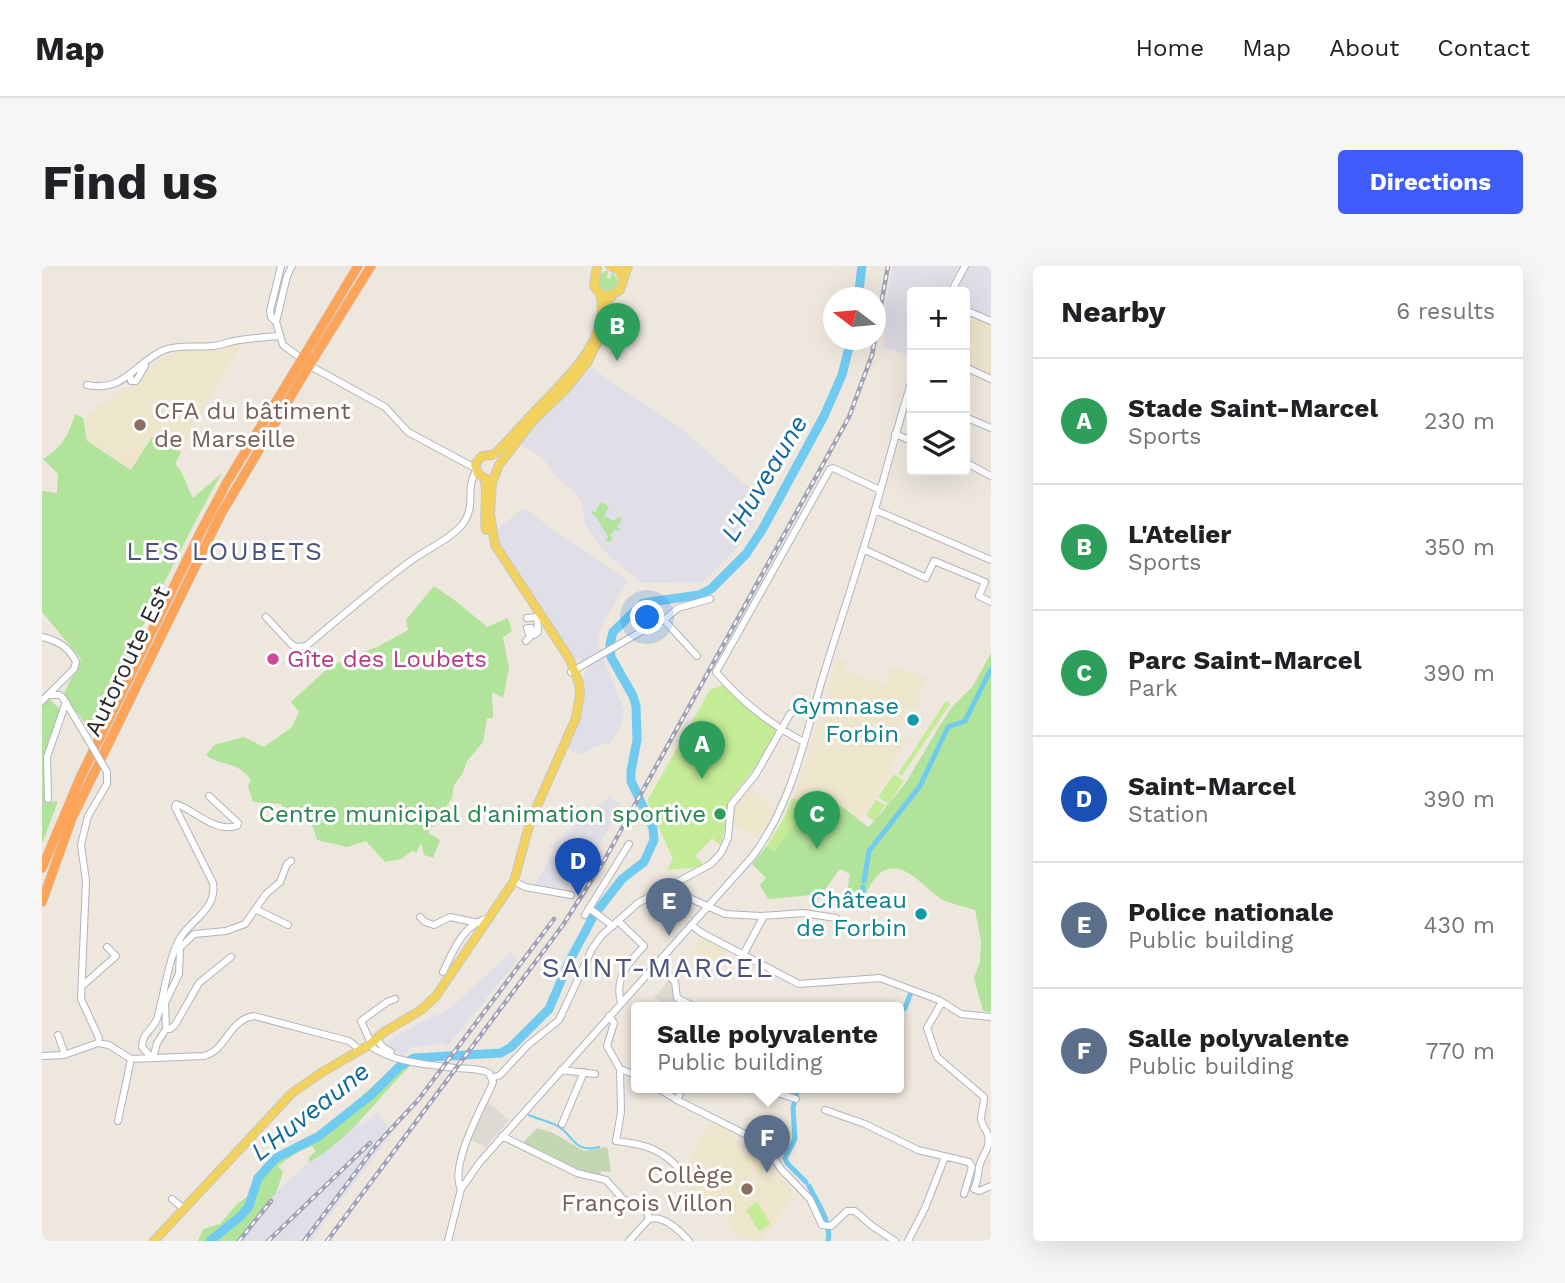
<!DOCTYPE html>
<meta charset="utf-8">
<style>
:root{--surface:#fff;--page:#f6f6f6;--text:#202124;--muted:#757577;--line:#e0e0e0;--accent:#3e5cfa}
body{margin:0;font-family:"Work Sans",sans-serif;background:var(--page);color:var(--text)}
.controls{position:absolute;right:21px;top:21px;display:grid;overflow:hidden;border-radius:7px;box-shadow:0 7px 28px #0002}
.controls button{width:63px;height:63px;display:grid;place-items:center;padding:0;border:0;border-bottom:2px solid var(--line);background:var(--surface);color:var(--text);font:35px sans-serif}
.compass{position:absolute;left:781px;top:21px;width:63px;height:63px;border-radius:50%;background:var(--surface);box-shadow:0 7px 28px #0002;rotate:286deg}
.you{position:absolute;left:606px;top:352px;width:24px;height:24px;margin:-18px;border:5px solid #fff;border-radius:50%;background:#1a73e8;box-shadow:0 0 0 10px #1a73e833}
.badge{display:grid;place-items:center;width:46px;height:46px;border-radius:50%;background:var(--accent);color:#fff;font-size:23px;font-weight:700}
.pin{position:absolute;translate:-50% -58px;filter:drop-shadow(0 2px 4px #0008)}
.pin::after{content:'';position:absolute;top:37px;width:24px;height:21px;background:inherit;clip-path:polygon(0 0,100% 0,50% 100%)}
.popup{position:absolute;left:589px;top:736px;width:273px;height:91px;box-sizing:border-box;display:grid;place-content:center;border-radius:7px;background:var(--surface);filter:drop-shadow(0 2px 5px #0005);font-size:23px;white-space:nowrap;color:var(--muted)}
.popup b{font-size:26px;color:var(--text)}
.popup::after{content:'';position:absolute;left:50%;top:100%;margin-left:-14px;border:14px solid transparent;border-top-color:var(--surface)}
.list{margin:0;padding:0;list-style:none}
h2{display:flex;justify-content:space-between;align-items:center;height:91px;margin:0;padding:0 28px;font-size:30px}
h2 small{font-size:23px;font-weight:400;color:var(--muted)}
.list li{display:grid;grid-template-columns:46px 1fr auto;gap:21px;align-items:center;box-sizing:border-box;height:126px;padding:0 28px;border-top:2px solid var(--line)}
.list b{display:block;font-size:26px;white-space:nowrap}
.list p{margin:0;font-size:23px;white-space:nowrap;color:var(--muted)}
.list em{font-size:23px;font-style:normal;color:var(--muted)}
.icon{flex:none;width:38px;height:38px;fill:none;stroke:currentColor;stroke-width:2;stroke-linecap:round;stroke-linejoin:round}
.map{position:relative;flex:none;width:949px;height:975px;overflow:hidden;border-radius:7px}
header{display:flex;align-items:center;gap:42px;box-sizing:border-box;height:98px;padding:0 35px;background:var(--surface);border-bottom:2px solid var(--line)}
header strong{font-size:33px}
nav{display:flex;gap:38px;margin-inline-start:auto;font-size:24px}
.intro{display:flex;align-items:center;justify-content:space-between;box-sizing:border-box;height:168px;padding:0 42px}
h1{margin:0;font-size:49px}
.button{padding:18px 32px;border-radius:7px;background:var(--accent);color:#fff;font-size:24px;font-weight:700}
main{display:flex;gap:42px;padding:0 42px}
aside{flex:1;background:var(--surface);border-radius:7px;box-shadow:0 7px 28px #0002}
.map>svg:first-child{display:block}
.industrial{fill:#e0dee6}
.education{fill:#eee5cd}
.green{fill:#b1e39a}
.cemetery{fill:#c4d7b5}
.pitch{fill:#c4eb96}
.plaza{fill:#dddad4}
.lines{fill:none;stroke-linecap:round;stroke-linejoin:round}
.stream{stroke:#71caef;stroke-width:2}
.canal{stroke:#71caef;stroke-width:5}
.river{stroke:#71caef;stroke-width:9}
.minor-casing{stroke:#b1b4bf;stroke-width:8}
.major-casing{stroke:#c8c8c8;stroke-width:10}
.highway-casing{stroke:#c8c8c8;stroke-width:10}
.minor{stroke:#fff;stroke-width:6}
.major{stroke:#f1d25f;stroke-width:8}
.highway{stroke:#fea458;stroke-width:9}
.rail-casing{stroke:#a0a3b6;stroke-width:4.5}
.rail{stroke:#fff;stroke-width:2;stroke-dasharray:5;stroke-linecap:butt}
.minor-bridge-casing{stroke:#b1b4bf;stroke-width:8;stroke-linecap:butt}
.highway-bridge-casing{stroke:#c8c8c8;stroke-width:10;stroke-linecap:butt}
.minor-bridge{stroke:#fff;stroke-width:6}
.highway-bridge{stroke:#fea458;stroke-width:9}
.education-dot{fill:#8d6e63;stroke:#fff;stroke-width:2.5}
.hotel-dot{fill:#d1479c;stroke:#fff;stroke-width:2.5}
.culture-dot{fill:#0f9aa8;stroke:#fff;stroke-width:2.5}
.leisure-dot{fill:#2e9e5b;stroke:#fff;stroke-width:2.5}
.labels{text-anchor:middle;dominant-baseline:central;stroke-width:6;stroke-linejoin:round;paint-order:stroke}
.education-label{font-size:24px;fill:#785e54;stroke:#fff;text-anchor:start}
.hotel-label{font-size:24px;fill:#b23c85;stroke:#fff;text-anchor:start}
.street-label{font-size:24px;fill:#2b2b2b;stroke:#fff}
.culture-label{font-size:24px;fill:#0d838f;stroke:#fff;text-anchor:end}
.leisure-label{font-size:24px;fill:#27864d;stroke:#fff;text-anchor:end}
.water-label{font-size:26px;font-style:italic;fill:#0e689d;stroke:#fff}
.neighbourhood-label{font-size:26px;letter-spacing:2px;fill:#4b537c;stroke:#fff}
.quarter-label{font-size:28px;letter-spacing:2px;fill:#4b537c;stroke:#fff}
</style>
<header>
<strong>Map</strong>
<nav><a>Home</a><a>Map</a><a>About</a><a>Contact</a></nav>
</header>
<div class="intro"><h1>Find us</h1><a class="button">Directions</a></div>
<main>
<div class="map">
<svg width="949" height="975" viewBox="0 0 949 975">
<rect width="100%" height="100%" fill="#ede7de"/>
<path class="industrial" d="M851,0H917L903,26H870V90L842,82L843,67L839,65Z
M928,0H949V52L923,41V26H914Z
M550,102L642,165L701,217L726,230L695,282L661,316L600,317L589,308L566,289L548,267L543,257L539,233L510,206L501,192L477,177L487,164Z
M481,242L586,315L563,353L556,371L557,381L582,444L580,456L568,479L561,477L536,489L525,481L540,415L546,402L542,395L532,393L457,281L451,267Z
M568,530L580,540L535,618L529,616L524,624L493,618L512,585L507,581Z
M469,686L476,693L405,781L401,778L369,781L362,790L349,783L346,775L393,749H399L412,739Z
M336,846L350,867L268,975H194L234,927L267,896L276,891L316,856L320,859Z"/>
<path class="education" d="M923,46L949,58V109L923,97Z
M199,78L109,241L90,204L45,175L41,152L84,121L88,123L96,117L102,107L122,91L140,85L173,84Z
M796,391L805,396L802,405L843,418L849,400L884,411L874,444L864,441L855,469L869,474L875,458L870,474L867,478L862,477L849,503L851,505L817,556L799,540L788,537L769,538L752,532L775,458L779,457L788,429L785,425Z
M705,521L733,544L716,573L689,556L693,537Z
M659,670L683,683L676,697L651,684Z
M667,856L692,865L689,872L722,887L730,901L733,900L741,914L743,913L752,929L737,947L739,950L732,959L718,975L699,973L693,968L684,944L655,928L641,905Z"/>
<path class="green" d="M563,5H566L565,12L568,13L570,6L575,12V18L569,25L560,23L556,18L558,9Z
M33,148L41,152L45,175L89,204L110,171L139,186L133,198C143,208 144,220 151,232L180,207C132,290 95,379 47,462L21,429L39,393L0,346V225L15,227L16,208L1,193C21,181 26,170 33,148Z
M559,236L567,240L562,250L572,255L577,250L580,253L575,261L578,263L577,265L573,263L568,270L571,272L567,276L563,274L566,271L553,249H550V245L553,246Z
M392,320L415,336L445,361L466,352L470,365L461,371L467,402L461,432L450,426L451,452H445L441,476L425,495L421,507L412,519L410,532L386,567L398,574L391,592L382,589L379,577L374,587L370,585L359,593L343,596L324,575L305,581L275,574L266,545H239L240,538L211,536L206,520L209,514C193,493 181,502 164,489L172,479L202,471L222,481L250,461L257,446L249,436L284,404L305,392L335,381L366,364L364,354Z
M949,387V746L941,745L932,712L938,696L939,675L933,644C923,641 911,638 901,634C884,625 858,586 835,610C827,618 822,634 817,644L804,631L808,608L798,603L776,633L770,629L726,633L718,619L724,612L710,598L725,580L732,585L769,538C776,538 781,537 787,537C802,537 814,554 827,561L863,518L897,461L910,441L931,420Z
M7,432L18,444L2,493L3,537L16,535L0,578V439Z
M357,796L368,800C338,829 305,877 267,896V891L274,885L270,880L254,887L236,900L241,906L234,927L194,975H156L161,963L178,958L196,937L204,932L217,918L231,900L249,884L269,876Z"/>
<path class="cemetery" d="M495,862L511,867L542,885L564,881L566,884L569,906L559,905L558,911L537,906L480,878Z"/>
<path class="pitch" d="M683,418L735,463L720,492L686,536L682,567L678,579L670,572L653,590L661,598L658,601L625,604L631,593L605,535L668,424Z
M904,435L908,438L860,510L856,508Z
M852,508L862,515L846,538L836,531Z
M750,532L769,538L732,586L725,580L742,552Z
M834,534L843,539L832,555L824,549Z
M715,936L729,958L717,965L704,944Z"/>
<path class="plaza" d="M628,713L632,733L629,740L612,732Z
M445,835L467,854L444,881L428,874Z"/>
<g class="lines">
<path class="stream" d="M487,849C496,853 506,855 514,859C532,868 531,888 557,881"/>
<path class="canal" d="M822,615L827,585L878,520L906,461L923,455L949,403
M819,640L821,621
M856,746L863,742L870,724
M756,821L751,842L753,873L743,892L745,897L764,916
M767,920C775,936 790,957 786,975"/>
<path class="river" d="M816,32L820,0
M168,975L200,949L207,940L216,912L234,892L277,870L330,828L358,800L372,792L459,787L469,781L507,743L527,696L552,649L580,613L602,596L612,574L611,562L589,515V505L595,474L594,440L591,430L569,391L568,378L571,366L601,337L657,329L669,323L704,288L720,264L782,150L800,109L809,74"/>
<g class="minor-casing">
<path id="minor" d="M250,0L245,10L234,56L241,79L272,102L343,141L366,166L433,202
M909,26L923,0
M923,44L949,55
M234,56L229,51L228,45L239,0
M923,101L949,113
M88,110L89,115H94L103,100
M45,119C83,127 93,96 122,84C139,78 154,82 171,80C180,79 189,75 198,74C211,72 224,71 237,70
M923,151L949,162
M853,168L870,175
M923,196L949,210
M833,244L949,294
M821,283L884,312L892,295L943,316L937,330L949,336
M224,351L250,379L254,381L264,380C299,351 333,321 370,294C385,283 407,274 419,260C436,240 422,224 434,205
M622,354L636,342L668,333
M622,354L655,390
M0,371C16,375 27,381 34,396L32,403L0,435
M484,375L488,371L485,362H489L492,369L496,366L495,351L485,352
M529,406L614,357L622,354
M6,429H18L21,432L44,470
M762,476C729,459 698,434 674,406L788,203L791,202L838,224
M6,533L5,491L24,436
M472,615L483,621L529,629
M636,627L683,648L719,650L761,647L794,652
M547,642L571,660
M215,644L246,659
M543,649L587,578
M378,651L383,656L392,659L408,651L436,657
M576,655L602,680C587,696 572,712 579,736
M649,659L660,667L757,718L838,712L897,734L919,748L949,751
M701,689L722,650
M615,696L633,716L635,732L653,741
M401,706C411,685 422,656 448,652
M40,720L74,690L65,681
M900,736L885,762L895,791L942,831C942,841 939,846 939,853C940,860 944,863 946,869C949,882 940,889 937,901C936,909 936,915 932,923
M673,741H676
M567,750L572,757L565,780L578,803L579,846L574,875C602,878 621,883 640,906
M124,763L123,737L137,708L138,682L152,668L184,665L203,658L224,628L238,616L245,598L249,595
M16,769L23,789
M334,773L341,781L349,786
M56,777L57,772L39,733L44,615L39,579L46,550L65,518V506
M329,777L319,755L345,736L353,733
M327,779C348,796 388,799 414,802C426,803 437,802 447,807L451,816L449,821C439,843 407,900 419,923
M0,790L22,789L56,777L67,779L89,793L162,790C185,784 186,754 212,750L307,775L318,784
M110,792L100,781C100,767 110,765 115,753C122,731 127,685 141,668C153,652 175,641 171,617L133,541L134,538C153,544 172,567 195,560L196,557L167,530
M111,792L115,777L124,763H128L133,759L157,717L189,691
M578,803L594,809
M519,804L553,808
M450,812L458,809L486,779L517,754L550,683L559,670L596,637L669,598L679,587L686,572L689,539L714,508L748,448
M614,821L635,834L723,878L739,903L768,933L780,959L789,960L805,945H813L830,960L853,975
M717,821L754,833
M635,834L641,821
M783,844L823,858L876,884L927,896L930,901L922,928
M76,855L89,793
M520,858L542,806
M460,870L535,907L564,914L581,933L604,943L607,953
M932,923L937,925L949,920
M130,933L142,943
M607,953C621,949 638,965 647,975
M406,975L419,923L438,896L710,591C749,540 762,475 780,414C797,358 816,303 832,247C845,202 856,158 870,114
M587,975L607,953
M866,975L883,942L903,891"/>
</g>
<g class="major-casing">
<path id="major" d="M555,0L552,20L558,28L567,30L578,24L586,0
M568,0L577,4L581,11
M450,189L455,186C469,172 482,156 496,142C523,114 570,72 558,28
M442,212C447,225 441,247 444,264
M445,213L436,208L433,198L440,190L450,189
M112,975L250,827L282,805L327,779L342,766L379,744L394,730L472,615L488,556L534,452L538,428L537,417L527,392L453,279L448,248L450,217L457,199L489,157L522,125L545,97L559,69L566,35L570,30"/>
</g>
<g class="highway-casing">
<path id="highway" d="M262,90L316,0
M270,95L329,0
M0,602L39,510L159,265L185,216L257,98
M0,636L30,552L179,248L265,103"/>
</g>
<use href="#minor" class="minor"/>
<use href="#major" class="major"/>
<use href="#highway" class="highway"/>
<g class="rail-casing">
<path id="rail" d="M197,975L229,935
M226,975L328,877
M262,975L336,877L377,833L512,653
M285,975L521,659L563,593L807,151L830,89L846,0"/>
</g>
<use href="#rail" class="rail"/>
<g class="minor-bridge-casing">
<path id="minor-bridge" d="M44,470L65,506"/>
</g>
<g class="highway-bridge-casing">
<path id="highway-bridge" d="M257,98L262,90
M265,103L270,95"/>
</g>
<use href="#minor-bridge" class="minor-bridge"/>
<use href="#highway-bridge" class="highway-bridge"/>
</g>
<g class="education-dot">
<circle cx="98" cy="159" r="7"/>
<circle cx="705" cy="923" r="7"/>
</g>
<circle class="hotel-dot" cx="231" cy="393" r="7"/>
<g class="culture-dot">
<circle cx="871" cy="454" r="7"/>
<circle cx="879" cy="648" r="7"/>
</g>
<circle class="leisure-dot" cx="678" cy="548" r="7"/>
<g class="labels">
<g class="education-label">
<text x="112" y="145">CFA du bâtiment<tspan x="112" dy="28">de Marseille</tspan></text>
<text x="691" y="909" text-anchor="end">Collège<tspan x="691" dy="28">François Villon</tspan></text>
</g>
<g class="hotel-label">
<text x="245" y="393">Gîte des Loubets</text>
</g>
<g class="street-label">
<text transform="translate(85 395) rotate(-64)">Autoroute Est</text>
</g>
<g class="culture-label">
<text x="857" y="440">Gymnase<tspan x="857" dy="28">Forbin</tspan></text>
<text x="865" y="634">Château<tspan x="865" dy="28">de Forbin</tspan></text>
</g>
<g class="leisure-label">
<text x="664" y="548">Centre municipal d'animation sportive</text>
</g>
<g class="water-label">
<text transform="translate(722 212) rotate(-59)">L'Huveaune</text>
<text transform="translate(268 845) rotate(-38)">L'Huveaune</text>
</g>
<g class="neighbourhood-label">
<text x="183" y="285">LES LOUBETS</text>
</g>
<g class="quarter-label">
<text x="616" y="701">SAINT-MARCEL</text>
</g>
</g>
</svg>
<div class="controls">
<button>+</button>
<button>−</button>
<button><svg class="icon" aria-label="layers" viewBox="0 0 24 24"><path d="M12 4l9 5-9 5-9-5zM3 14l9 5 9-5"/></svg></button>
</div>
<svg class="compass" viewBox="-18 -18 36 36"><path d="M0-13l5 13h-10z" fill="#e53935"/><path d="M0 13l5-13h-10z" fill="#757577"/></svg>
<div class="you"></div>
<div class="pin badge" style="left:660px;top:513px;background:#2e9e5b">A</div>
<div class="pin badge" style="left:575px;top:95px;background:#2e9e5b">B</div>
<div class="pin badge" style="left:775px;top:583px;background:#2e9e5b">C</div>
<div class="pin badge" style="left:536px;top:630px;background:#1a4fb4">D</div>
<div class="pin badge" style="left:627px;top:670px;background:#5c6f8a">E</div>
<div class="pin badge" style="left:725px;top:907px;background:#5c6f8a">F</div>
<div class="popup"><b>Salle polyvalente</b>Public building</div>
</div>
<aside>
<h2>Nearby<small>6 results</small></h2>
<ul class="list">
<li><span class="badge" style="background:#2e9e5b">A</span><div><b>Stade Saint-Marcel</b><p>Sports</p></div><em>230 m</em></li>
<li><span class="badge" style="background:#2e9e5b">B</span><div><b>L'Atelier</b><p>Sports</p></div><em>350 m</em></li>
<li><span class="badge" style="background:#2e9e5b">C</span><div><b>Parc Saint-Marcel</b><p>Park</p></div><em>390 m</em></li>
<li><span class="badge" style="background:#1a4fb4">D</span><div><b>Saint-Marcel</b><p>Station</p></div><em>390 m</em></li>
<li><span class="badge" style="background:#5c6f8a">E</span><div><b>Police nationale</b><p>Public building</p></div><em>430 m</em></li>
<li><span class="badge" style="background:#5c6f8a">F</span><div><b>Salle polyvalente</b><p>Public building</p></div><em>770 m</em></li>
</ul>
</aside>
</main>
